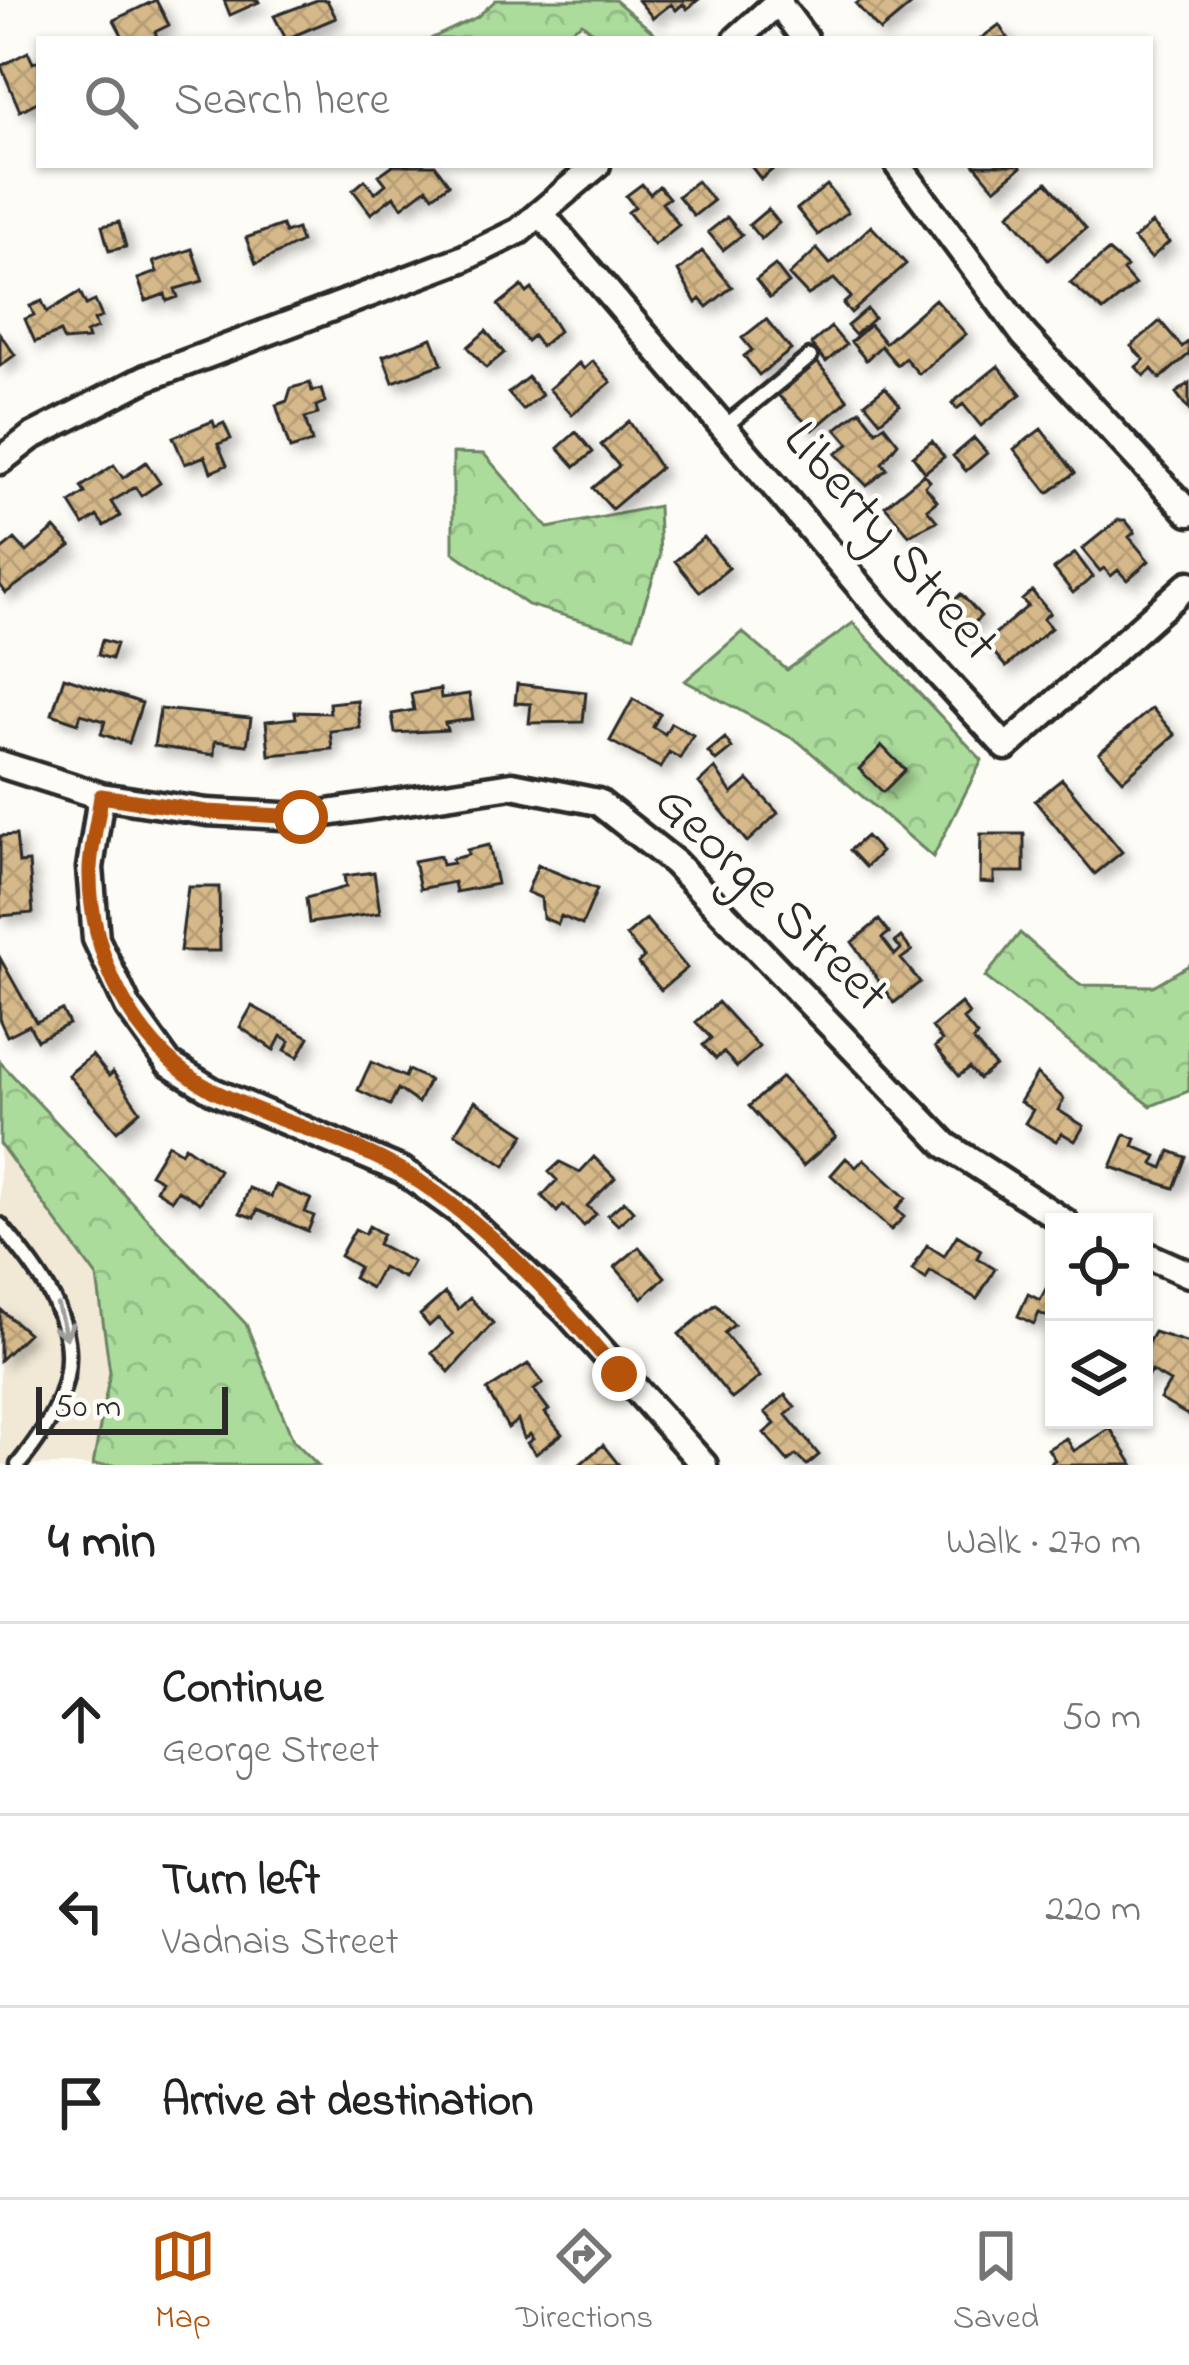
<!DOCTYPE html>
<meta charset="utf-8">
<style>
:root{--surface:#fff;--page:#f2f2f2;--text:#222;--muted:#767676;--line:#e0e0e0;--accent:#b45309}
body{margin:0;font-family:"Indie Flower",sans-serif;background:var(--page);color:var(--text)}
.controls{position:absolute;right:36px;bottom:36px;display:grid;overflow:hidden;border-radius:0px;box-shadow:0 3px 9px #0004}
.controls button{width:108px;height:108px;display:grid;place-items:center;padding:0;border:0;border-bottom:3px solid var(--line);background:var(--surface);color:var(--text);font:60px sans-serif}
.scale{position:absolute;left:36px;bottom:30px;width:192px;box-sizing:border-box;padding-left:12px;border:6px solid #2b2b2b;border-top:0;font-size:33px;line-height:42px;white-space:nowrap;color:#2b2b2b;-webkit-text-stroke:9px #fdfcf7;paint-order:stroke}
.stop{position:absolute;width:36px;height:36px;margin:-27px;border:9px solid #b45309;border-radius:50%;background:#fff}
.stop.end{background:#b45309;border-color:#fff;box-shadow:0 3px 12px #0008}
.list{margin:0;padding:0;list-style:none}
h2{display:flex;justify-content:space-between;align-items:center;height:156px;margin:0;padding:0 48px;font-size:51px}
h2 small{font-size:39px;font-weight:400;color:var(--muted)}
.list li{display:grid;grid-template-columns:78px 1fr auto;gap:36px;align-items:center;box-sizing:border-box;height:192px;padding:0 48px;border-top:3px solid var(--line)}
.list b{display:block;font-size:45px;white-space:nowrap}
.list p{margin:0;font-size:39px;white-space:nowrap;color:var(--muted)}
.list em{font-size:39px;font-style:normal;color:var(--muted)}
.icon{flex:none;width:66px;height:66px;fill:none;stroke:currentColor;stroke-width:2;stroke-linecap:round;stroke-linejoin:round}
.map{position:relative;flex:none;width:1189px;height:1465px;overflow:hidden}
.search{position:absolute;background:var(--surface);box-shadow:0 3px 9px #0004;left:36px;right:36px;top:36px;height:132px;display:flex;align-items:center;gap:30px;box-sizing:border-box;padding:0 42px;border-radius:0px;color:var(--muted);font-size:45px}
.sheet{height:732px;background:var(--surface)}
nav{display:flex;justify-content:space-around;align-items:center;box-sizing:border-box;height:168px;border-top:3px solid var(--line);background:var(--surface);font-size:33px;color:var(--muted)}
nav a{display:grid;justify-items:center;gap:6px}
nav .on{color:var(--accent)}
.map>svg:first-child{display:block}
.built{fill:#f1e8d6}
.forest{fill:url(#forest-crowns);stroke:#6c8464;stroke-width:3}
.building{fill:url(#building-cross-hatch);stroke:#2b2b2b;stroke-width:3;filter:url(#shadow)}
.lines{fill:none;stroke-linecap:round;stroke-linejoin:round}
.service-casing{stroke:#2b2b2b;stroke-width:21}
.minor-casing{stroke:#2b2b2b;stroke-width:33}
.service{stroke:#fdfcf7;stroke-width:12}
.minor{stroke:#fdfcf7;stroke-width:24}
.oneway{stroke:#9e9e9b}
.route{stroke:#b45309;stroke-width:15}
.labels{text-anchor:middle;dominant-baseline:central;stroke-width:9;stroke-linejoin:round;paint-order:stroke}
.street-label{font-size:54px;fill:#2b2b2b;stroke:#fdfcf7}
</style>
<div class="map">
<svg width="1189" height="1465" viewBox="0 0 1189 1465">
<defs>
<pattern id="forest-crowns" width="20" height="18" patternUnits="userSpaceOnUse" patternTransform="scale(3)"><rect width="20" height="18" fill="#acdc9c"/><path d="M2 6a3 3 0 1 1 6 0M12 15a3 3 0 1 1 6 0" fill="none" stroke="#94bd87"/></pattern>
<pattern id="building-cross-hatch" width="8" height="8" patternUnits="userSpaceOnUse" patternTransform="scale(3)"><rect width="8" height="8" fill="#d6b98a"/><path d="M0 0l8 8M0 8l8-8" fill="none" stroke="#b89f77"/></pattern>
<filter id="shadow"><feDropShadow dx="7" dy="7" stdDeviation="6" flood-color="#0004"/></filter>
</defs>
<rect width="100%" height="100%" fill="#fdfcf7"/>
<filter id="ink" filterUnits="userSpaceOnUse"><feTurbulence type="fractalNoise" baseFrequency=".00833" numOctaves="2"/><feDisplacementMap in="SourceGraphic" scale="24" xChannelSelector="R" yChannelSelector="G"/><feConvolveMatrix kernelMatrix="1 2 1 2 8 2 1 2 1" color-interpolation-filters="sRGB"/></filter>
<g filter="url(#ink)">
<path class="built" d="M0,1131L250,1405L177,1465H0Z"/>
<path class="forest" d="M496,0H615L661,39H601L582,23L557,39H430L477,17Z
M453,453L484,454L548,528L658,506L660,557L634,636L528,605L453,552Z
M853,623L982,760L933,857L799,742L685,681L742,632L787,670Z
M1020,933L1080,985L1153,986L1189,965V1091L1151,1106L985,977Z
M0,1062L246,1324L293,1440L318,1465H93L110,1372L97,1277L0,1144Z"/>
<path class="building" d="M156,0L169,25L155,32L158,39H124L114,20Z
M224,0H258L259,2L230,15Z
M317,0H327L336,18L286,39L274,16Z
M638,0H698L687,9L683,4L676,10L671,4L653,18Z
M861,0H917L880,31L856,4Z
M999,25L1008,39H980Z
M28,52L33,63L39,60V101L20,111L1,66Z
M393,165H435L449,184L433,196L427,188L402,207L394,196L371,214L353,190L365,180L375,193L386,184L379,175Z
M750,165H778L761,179Z
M975,165H1020L1021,167L995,189Z
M697,181L713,201L694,216L678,196Z
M1047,182L1086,228L1048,260L1009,214Z
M642,184L650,194L659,186L669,198L662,203L679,225L654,245L628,212L635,207L626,196Z
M827,185L848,212L818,235L797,209Z
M768,209L779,223L761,239L749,225Z
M727,217L742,235L723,250L708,232Z
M119,222L126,247L109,251L102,226Z
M1152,223L1169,242L1151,258L1134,239Z
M282,225L285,233L297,229L301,242L256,264L246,238Z
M871,226L906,264L851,313L843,304L851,297L834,279L808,295L789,275L817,249L830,264Z
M192,249L203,281L175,289L178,297L167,301L165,294L146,301L138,279L157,272L153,262Z
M702,251L732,287L707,307L700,299L696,303L678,271Z
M1108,251L1127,267L1123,271L1135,285L1103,311L1070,283Z
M775,265L789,283L770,298L756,280Z
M522,286L527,293L532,289L559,331L541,346L533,336L527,341L498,305Z
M80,292L86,305L95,301L102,317L94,320L97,328L86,333L88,339L64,341L60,332L35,342L25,319L34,315L30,306L42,301L47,312Z
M935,299L966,334L919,374L905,358L897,365L881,346L866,360L851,342L870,325L885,343Z
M867,309L874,318L855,335L847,326Z
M766,319L791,350L759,375L744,356L752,350L742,338Z
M1160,321L1182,347L1189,341V354L1160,379L1152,369L1144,376L1136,367L1144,360L1131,346Z
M831,327L846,345L826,362L811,344Z
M486,331L504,353L486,368L468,347Z
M0,334L15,355L0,366Z
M432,338L442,364L393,382L383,356Z
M593,361L611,382L572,415L549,389L579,363L584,369Z
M817,362L848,400L813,430L778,395Z
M998,366L1021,394L981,426L963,404L957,409L952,403Z
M528,377L542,395L523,410L508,393Z
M310,383L312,391L321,389L325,402L316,406L318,414L305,418L312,442L290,449L276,405L287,401L291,388Z
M1189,383V410L1176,393Z
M885,387L900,405L880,421L865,403Z
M860,410L876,431L884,425L898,443L882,463L887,469L867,486L836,454L849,444L836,429Z
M213,421L215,427L224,423L231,439L218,444L227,465L211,472L205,456L185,464L173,437Z
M629,421L660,468L612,509L593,488L619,466L601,445Z
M1041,429L1075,473L1048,493L1014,449Z
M576,432L593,452L575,467L558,448Z
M974,438L987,453L966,471L953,456Z
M932,441L944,457L925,472L913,456Z
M146,462L160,483L141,496L135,487L111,502L120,516L104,526L97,516L84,525L70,503L85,493L81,487L114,465L123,478Z
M924,474L930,481L925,486L937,501L927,509L937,521L909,535L885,506Z
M1118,520H1125L1135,532L1129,537L1149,561L1127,580L1118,570L1111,576L1104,568L1100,571L1082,549Z
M55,528L71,546L6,593L0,585V551L15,539L27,552Z
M704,537L729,568L700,592L675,561Z
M1075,553L1093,577L1073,593L1054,569Z
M1032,591L1050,613L1043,619L1051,628L1006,667L985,642L1028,606L1022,600Z
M961,594L981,616L965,632L944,610Z
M102,640L116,644L111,659L98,655Z
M64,677L142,703L129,743L101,734L105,721L81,714L78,723L52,714Z
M517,684L586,692L583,722L529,723L531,704L515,703Z
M440,689L441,698L469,694L473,719L445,723L447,730L395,733L392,714L414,710L411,694Z
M633,699L660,714L653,727L665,734L671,723L693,735L680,758L669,752L661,768L610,741Z
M357,700L360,728L330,731L332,749L269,755L266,721L296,718L295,712L330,713L329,703Z
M1152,708L1175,735L1123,780L1099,753Z
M160,709L251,718L247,745L215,741L214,755L154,746Z
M725,738L732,748L716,761L708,752Z
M882,746L905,770L883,792L859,769Z
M715,768L732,794L748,780L778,813L747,842L699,783Z
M1062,779L1122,852L1095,874L1035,801Z
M981,834H1024V872H994V883L980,882Z
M16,835L19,863L29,862L33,913L0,916V836Z
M866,836L881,852L866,867L850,850Z
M489,845L497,884L456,892L454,882L420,889L414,861L440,856L442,865L453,863L452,859L468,855L467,850Z
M538,865L597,889L582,925L561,916L558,924L543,918L541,898L527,892Z
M374,872L380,913L309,923L306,898L346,887L344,876Z
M188,887H219L220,951H180Z
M646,919L687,968L661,990L638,963L644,957L626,936Z
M879,920L889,933L882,938L895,955L901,949L895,942L901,937L912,951L901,959L920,982L894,1003L852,942Z
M0,958L36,1022L62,1010L69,1024L37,1040L29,1025L7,1036L0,1021Z
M718,1002L759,1047L737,1067L723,1052L716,1059L703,1045L711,1038L696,1022Z
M961,1003L969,1014L963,1019L977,1036L973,1040L995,1066L979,1079L969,1068L959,1076L935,1047L942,1041L932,1027Z
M252,1006L309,1037L298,1057L285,1050L290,1041L281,1036L274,1050L240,1027Z
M92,1055L109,1076L113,1072L140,1111L117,1131L68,1075Z
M371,1062L405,1077L408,1070L429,1080L418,1103L398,1089L390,1105L358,1090Z
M1037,1074L1064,1099L1058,1110L1084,1126L1075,1141L1062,1133L1056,1141L1025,1123L1033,1110L1020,1102Z
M782,1077L836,1137L803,1166L749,1106Z
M475,1101L525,1134L505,1166L455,1133Z
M1125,1134L1136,1139L1133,1146L1157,1156L1153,1164L1163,1168L1170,1151L1186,1157L1174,1188L1111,1167Z
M168,1144L181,1152L185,1146L219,1170L200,1203L178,1190L172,1200L156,1190L161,1180L150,1174Z
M594,1157L615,1178L587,1206L596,1214L584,1226L563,1205L557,1212L542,1196L557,1180L549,1172L560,1162L580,1172Z
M846,1158L856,1167L864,1159L906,1198L896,1209L904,1217L891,1230L831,1175Z
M276,1185L311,1199L305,1212L314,1216L308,1231L257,1210L254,1218L240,1213L249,1188L271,1197Z
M624,1201L633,1211L618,1225L608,1215Z
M369,1226L383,1234L378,1244L413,1262L404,1278L382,1267L371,1288L353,1278L359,1267L340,1256L355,1229L365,1234Z
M957,1235L981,1250L977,1258L995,1269L977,1299L930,1271L926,1279L912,1270L927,1245L944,1256Z
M639,1247L665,1277L642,1298L615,1267Z
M1048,1285L1054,1288V1320L1039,1313L1034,1324L1018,1316L1028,1294L1040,1300Z
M445,1293L458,1309L470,1298L493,1323L449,1372L432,1353L453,1334L438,1318L429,1326L420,1315Z
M716,1304L734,1325L724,1333L760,1377L732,1399L679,1334Z
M0,1309L28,1333L0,1360Z
M1154,1332L1189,1343V1416L1160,1399L1170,1382L1151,1371L1144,1383V1350Z
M528,1364L543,1383L534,1390L549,1410L545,1413L562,1434L536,1454L527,1443L533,1439L530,1434L524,1439L518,1420L508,1428L487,1390Z
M785,1395L795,1407L786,1415L819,1455L807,1465L796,1455L788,1461L764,1433L775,1424L765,1412Z
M1110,1428L1133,1465H1047L1055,1460L1048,1449L1066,1438L1074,1451Z
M603,1445L619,1465H579Z"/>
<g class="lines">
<g class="service-casing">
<path id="service" d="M724,427L810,357
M0,1225C75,1313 98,1368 18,1465"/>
</g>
<g class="minor-casing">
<path id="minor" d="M776,0L805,39
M737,39L780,0
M898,165L1024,335L1189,513
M542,215L880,610L1006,747L1189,584
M0,461L31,437L146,378L462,259L519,231L597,165
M0,764L101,796L207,812L301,817L512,785L598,802L674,862L946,1145L1065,1222
M101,796L90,868L96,939L128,1007L169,1064L213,1091L403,1171L460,1212L566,1311L704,1465
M1144,1254L1189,1274"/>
</g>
<use href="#service" class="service"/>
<use href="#minor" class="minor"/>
</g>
<defs><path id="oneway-shaft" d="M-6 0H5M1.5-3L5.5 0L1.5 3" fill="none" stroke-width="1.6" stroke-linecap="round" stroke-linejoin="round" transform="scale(3)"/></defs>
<use class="oneway" href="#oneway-shaft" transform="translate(62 1322) rotate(75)"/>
</g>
<g class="lines" filter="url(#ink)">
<path class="route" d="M301,817L207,812L101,796C98,820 91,845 90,869C88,955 135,1050 212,1090C274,1122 347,1137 406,1173C490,1225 556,1299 619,1374"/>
</g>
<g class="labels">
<g class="street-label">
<text transform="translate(889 543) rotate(49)">Liberty Street</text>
<text transform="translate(770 900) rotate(44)">George Street</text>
</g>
</g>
</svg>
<div class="controls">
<button><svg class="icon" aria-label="locate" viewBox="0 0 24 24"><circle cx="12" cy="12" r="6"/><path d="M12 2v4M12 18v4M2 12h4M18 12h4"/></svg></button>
<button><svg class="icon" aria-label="layers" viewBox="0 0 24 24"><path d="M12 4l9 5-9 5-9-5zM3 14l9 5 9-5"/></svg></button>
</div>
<div class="scale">50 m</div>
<div class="stop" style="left:301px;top:817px"></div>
<div class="stop end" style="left:619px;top:1374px"></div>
<div class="search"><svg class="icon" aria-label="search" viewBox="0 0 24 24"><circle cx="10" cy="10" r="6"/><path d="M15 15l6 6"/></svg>Search here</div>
</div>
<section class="sheet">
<h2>4 min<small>Walk · 270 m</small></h2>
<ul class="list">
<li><svg class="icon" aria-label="ahead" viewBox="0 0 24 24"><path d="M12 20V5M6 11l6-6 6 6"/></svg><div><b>Continue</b><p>George Street</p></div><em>50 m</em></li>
<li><svg class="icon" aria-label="left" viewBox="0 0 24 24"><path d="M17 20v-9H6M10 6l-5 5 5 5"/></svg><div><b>Turn left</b><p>Vadnais Street</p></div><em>220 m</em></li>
<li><svg class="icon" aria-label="arrive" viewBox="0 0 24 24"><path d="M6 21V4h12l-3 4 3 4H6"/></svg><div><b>Arrive at destination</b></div></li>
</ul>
</section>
<nav>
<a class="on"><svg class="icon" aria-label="map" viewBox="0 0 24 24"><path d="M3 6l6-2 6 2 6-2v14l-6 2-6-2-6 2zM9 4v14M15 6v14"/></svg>Map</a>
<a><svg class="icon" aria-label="directions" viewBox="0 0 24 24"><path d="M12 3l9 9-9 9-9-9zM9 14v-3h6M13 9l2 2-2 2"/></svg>Directions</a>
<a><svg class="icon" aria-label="saved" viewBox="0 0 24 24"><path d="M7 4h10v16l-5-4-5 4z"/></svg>Saved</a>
</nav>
